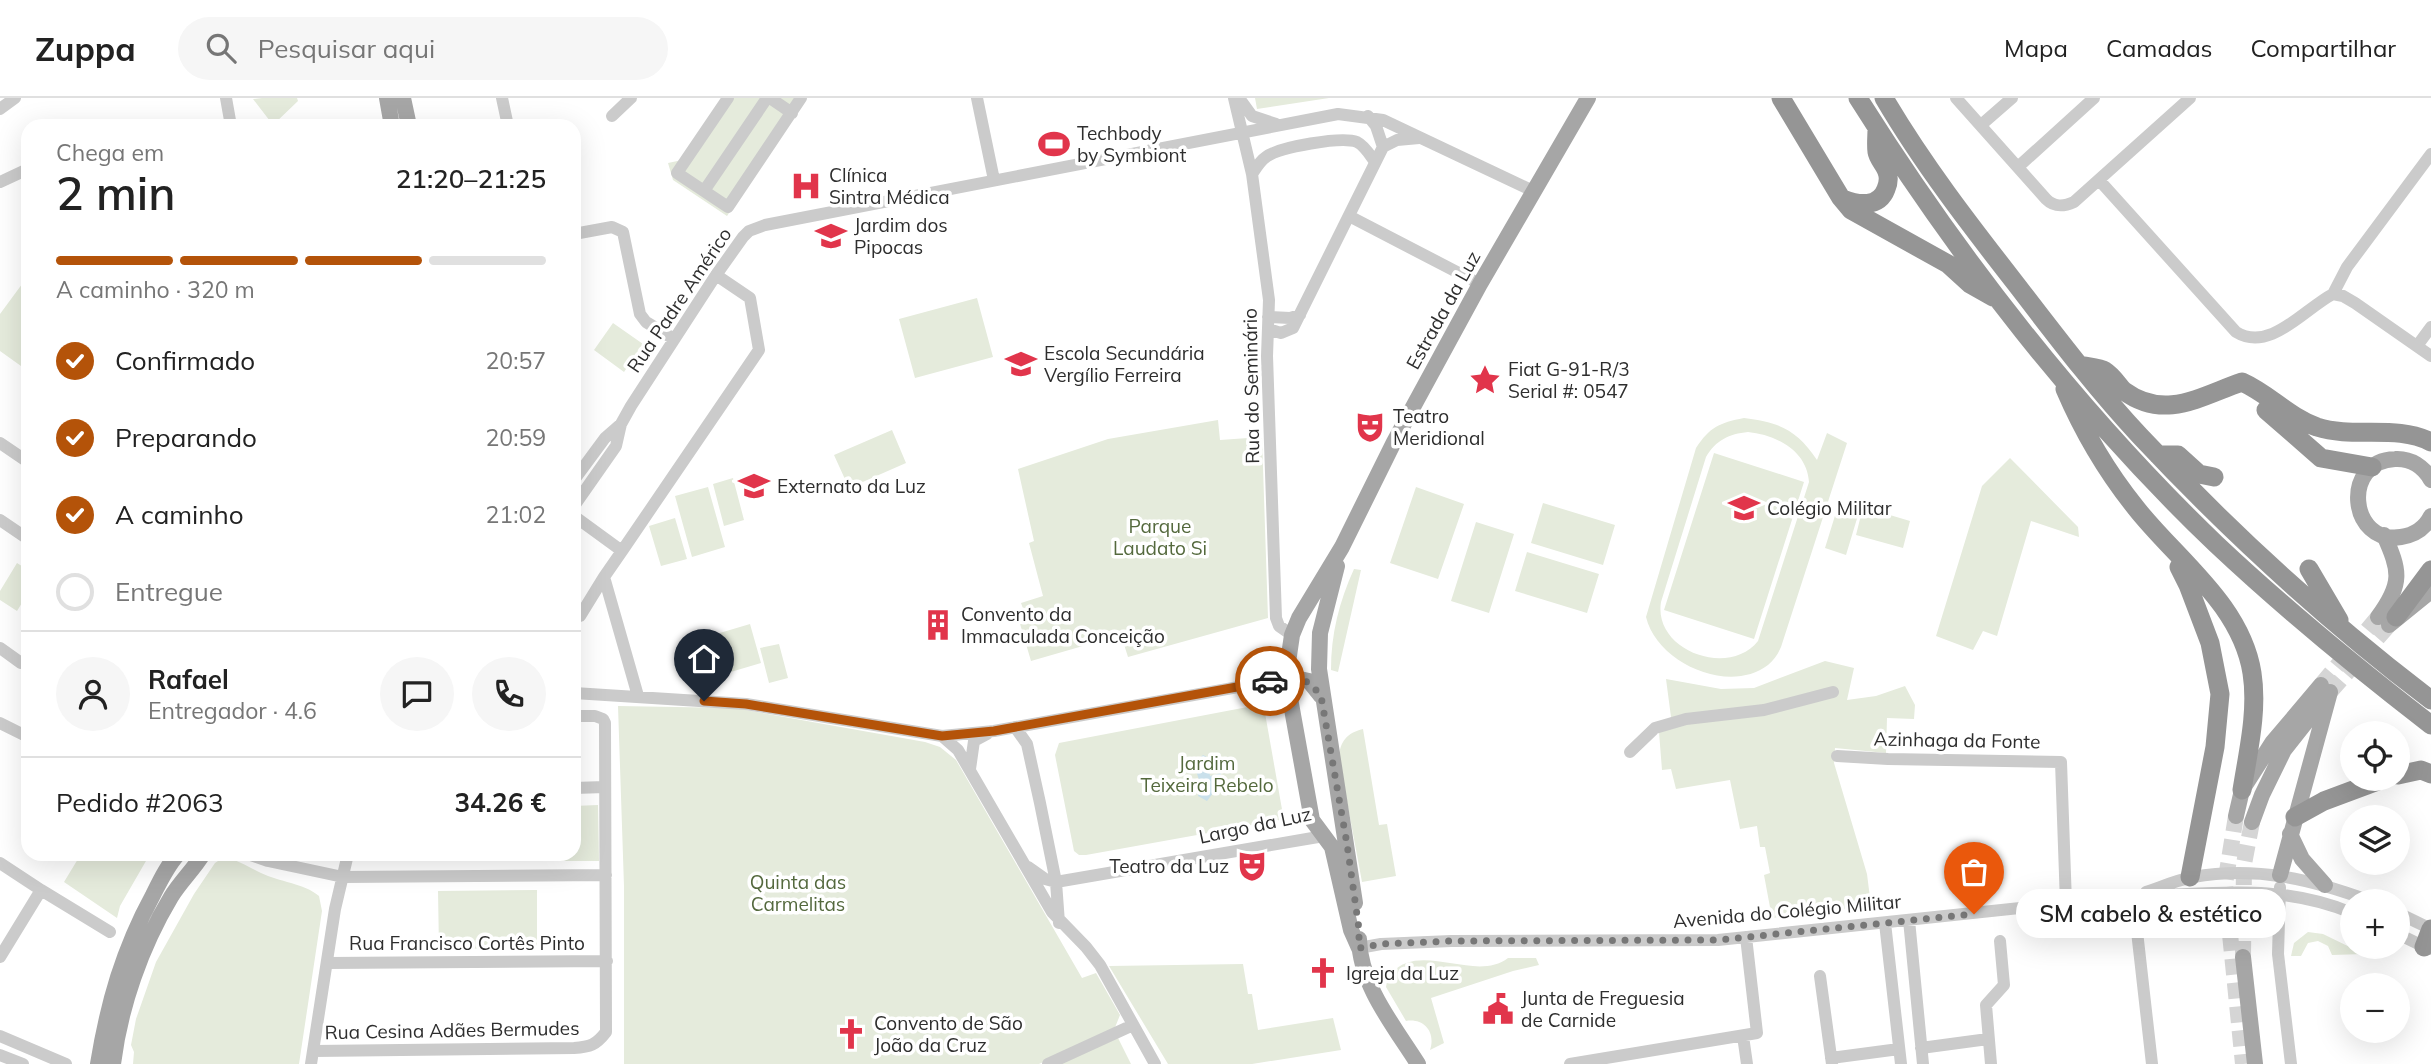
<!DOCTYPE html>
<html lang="pt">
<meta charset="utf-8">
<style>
body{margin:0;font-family:Mulish,sans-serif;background:#f6f6f6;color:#222;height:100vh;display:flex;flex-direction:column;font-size:26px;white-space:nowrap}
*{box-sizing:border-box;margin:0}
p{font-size:23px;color:#767676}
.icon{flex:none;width:38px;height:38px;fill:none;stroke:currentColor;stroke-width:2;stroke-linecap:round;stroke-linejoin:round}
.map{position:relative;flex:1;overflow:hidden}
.side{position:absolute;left:21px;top:21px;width:560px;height:742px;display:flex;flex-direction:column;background:#fff;border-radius:21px;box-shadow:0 7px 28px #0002}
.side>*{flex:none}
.buttons{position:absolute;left:2340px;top:623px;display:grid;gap:14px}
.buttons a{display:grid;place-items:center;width:70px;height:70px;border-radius:50%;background:#fff;box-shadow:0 7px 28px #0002;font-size:35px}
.pin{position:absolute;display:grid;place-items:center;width:60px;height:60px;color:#fff;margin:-72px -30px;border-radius:50% 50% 50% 0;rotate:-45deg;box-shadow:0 0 7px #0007}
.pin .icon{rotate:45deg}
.courier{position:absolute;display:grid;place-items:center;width:70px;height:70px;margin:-35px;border:5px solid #b45309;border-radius:50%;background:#fff;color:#222;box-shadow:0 2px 9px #0007}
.bubble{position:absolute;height:49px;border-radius:24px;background:#fff;box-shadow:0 7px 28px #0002;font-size:23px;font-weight:600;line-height:49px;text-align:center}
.head em{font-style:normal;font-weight:600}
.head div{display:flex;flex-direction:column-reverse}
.head{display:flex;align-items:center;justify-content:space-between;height:119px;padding:0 35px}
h1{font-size:46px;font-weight:600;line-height:52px}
.bar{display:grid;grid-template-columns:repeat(4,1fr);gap:10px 7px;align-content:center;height:84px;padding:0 35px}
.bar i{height:9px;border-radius:5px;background:#e0e0e0}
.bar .selected{background:#b45309}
.bar p{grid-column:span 4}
.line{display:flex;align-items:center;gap:18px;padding:0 35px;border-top:2px solid #e0e0e0}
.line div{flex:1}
.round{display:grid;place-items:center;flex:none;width:74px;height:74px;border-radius:37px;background:#f6f6f6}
ol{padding:0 35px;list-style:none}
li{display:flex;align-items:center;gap:21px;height:77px}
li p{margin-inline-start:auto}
li .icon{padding:7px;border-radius:50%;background:#b45309;color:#fff;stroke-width:4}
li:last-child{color:#767676}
li i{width:38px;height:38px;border:4px solid #e0e0e0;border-radius:50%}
header{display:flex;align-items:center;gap:42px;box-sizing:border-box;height:98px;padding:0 35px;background:#fff;border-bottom:2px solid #e0e0e0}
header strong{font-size:33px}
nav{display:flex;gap:38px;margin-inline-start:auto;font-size:24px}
.search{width:490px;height:63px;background:#f6f6f6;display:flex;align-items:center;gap:18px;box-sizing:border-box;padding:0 24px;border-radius:38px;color:#767676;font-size:26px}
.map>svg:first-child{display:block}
.green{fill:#e5ebdc;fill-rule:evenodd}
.water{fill:#c9e0eb}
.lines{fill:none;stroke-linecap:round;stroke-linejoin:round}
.major-tunnel{stroke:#d5d5d5;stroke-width:16;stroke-dasharray:16 8;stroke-linecap:butt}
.minor{stroke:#cbcbcb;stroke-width:12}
.major{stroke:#a6a6a6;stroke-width:16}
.highway{stroke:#959595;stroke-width:19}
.done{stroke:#777;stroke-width:7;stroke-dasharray:0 12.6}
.route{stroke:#b45309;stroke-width:9}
.labels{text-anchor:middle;stroke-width:7;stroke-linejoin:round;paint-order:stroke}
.poi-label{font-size:19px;fill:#2e2e2e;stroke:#fff;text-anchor:start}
.street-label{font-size:19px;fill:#2e2e2e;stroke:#fff}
.park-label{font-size:19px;fill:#54693d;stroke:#fff}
</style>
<header>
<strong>Zuppa</strong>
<div class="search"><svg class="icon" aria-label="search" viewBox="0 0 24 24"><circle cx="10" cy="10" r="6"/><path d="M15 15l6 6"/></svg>Pesquisar aqui</div>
<nav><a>Mapa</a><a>Camadas</a><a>Compartilhar</a></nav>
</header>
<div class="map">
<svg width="2431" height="966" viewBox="0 0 2431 966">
<rect width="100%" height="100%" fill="#fff"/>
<path class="green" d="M262,0H297L298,3L273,27L253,1Z
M723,0H806L727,118L673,82L668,65L682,62Z
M1255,0H1329L1257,11Z
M28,178V273L0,253V216Z
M977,200L993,259L915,280L899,221Z
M613,225L643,246L624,274L594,252Z
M1744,320C1779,324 1797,332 1817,362L1827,335L1847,345L1781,549C1778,556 1774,562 1768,567C1729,597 1657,565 1646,519L1696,350C1710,329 1719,325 1744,320ZM1748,334C1776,337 1807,352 1809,384L1758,543C1729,580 1653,553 1661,504L1706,359C1716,342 1729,336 1748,334Z
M1218,322L1220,342L1262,339L1268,520L1128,559L1121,537L1031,563L1018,519L1025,516L1021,505L1043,498L1029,445L1034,443L1018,371L1108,341Z
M892,332L906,365L849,390L834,357Z
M1714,355L1804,384L1754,541L1664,512Z
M2010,360L2078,429L2079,439L2031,423L1997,538L1983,533L1973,552L1936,538L1982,388Z
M733,380L744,422L724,428L713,386Z
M708,389L725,449L692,459L675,398Z
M1416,389L1464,406L1438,481L1390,465Z
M1543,405L1615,427L1603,467L1531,445Z
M1838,408L1859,414L1846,457L1825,450Z
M1863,409L1910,423L1903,450L1856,437Z
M675,420L687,461L661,468L649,428Z
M1476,424L1514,436L1489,515L1451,503Z
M1527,454L1599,476L1587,515L1515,493Z
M17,465L28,472V495L17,513L0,502V493Z
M1354,471L1361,472L1338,574L1331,572C1331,536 1339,504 1354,471Z
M750,526L761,565L697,584L686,545Z
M779,546L788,580L769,585L760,550Z
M1825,563L1854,570L1847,602L1876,598L1905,588L1915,607L1914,621L1887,620L1886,655L1835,650L1834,665L1867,776L1871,808L1772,820L1764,777L1770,775L1765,749H1760L1757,728L1740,731L1730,682L1676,691L1671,671L1662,672L1659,634L1671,619L1666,581L1721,591L1754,590Z
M1258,607L1265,615L1283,717L1280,722L1086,757H1079L1074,753L1055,657L1059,645Z
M618,608L734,610L925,644L940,649L956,662L1082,880L1096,875L1120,917L1114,932L1039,966H624V788Z
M1363,631L1379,727L1387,726L1396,778L1362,784L1339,660C1340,643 1347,635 1363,631Z
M598,707L599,763H439V756H574V708Z
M81,756H150L120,808L117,820L64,784Z
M224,759C238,762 248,769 261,775C279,784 304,785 319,798L322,813L299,966H133L134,954L131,947L136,921L156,864L194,796L215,765Z
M537,792V850L439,851L438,793Z
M2308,834L2323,836L2364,856L2332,857L2328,848L2318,843L2308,845L2301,858H2291L2294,845Z
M1508,860H1536L1539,867L1513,873L1431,900L1444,945L1430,952C1436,934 1424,920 1406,923L1386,889L1389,873L1392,875C1420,843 1476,885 1508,860Z
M1243,866L1248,896H1252L1258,932L1333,920L1341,952L1252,966H1168L1109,868Z
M1118,940L1131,966H1058Z"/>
<path class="water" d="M1203,657L1215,663L1219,670L1209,673L1210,678L1221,675L1219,687L1207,703L1198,698L1199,682L1194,666Z"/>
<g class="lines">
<path class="major-tunnel" d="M2321,587L2378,519
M2330,594L2389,527
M2236,718L2225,786L2243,966
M2243,859L2244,766L2252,724"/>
<path class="minor" d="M226,0L231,28
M502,0L508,28
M728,0L677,75L728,109L801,0
M770,0L792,15
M977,0L994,82
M1234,0L1252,76L1269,202L1267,258L1276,520L1279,528L1292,537
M1239,0L1252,18L1276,26
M1956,0L2046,101C2054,109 2063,109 2074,104L2190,0
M0,11L15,0
M612,18L631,0
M1368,18L1376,28L1383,49
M1981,27L2012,0
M1383,49L1397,42L1419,40
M2018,69L2094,0
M1252,76C1256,70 1260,63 1266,59C1279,49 1342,38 1357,44C1365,48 1370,57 1375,64
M2099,82L2236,234C2270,255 2304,211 2333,196
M0,84L28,71
M704,93L767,0
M1349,118L1480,186
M574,136L612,129L623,134L640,216L646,224L674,241
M2333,196L2347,169L2431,56
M2333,196L2343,198L2355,205L2431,258
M1268,219L1290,220L1300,217
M1268,231L1281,235L1293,230L1383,49
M2417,248L2431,229
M0,345L28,364
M574,382L605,340L621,326
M574,408L616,348L621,326L631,308L716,177L743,139L749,133L765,127L1338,16L1383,22L1533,93
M574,418L622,453L604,479L638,598
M0,422L28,441
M622,453L759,252L750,200L716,177
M580,518L604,479
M0,550L21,565L28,563
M574,595L746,606L942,638L994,633L1272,583L1286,578
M0,625L28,639
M1015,629L1027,646L1040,705L1056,784L1059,825
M942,638L958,652L1052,814L1086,849L1100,867L1155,966
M1630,654L1655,630L1686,621L1764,612L1833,594
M1837,658L1888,661L2061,664L2066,805
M970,671L974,643L987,636
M574,690L605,689
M248,756L268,763L343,779L606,777
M0,765L41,792L0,859
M1028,769L1045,781L1056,784L1324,738
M2280,789L2278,856L2291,966
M41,792L110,834
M2146,794C2161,789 2177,782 2193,779C2256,768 2311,781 2370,803
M2133,798L2152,966
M2398,815L2431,831
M1909,822L1923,966
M1885,825L1901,966
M2398,836L2429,851
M1359,850L1381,846L1451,843L1718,842L2133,798C2210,797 2278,784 2352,815
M327,865L607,863
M1820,878L1832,966
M0,938L66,966
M1743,938L1747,966
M1921,950L1988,941
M314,953L574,950C590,949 596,947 606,934L605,625L603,621L595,618H574
M0,957L23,966
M1831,960L1899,951
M311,966L335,811L348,756
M1048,966L1133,927
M1570,966L1757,935L1746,839
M1991,966L1986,907L2004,887L2000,843"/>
<path class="major" d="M387,0L392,28
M403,0L409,28
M2431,382C2424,369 2411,360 2395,361C2341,363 2349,447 2401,439C2414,437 2425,430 2431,418
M1337,468L1320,535L1319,571L1355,805
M2378,519C2403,485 2400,473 2384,437
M2389,527L2431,493
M1286,578L1309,583L1321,598
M2236,718L2242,692L2272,645L2321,587
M2252,724L2262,697L2284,652L2325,600
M2290,736L2302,761L2325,787
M2280,777L2330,594
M1359,841C1360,887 1394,928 1418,966
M1359,850L1351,832L1332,749L1312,722L1286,578L1292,537L1299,520L1342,449L1394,344L1480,186L1588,0
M2243,859L2255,966
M98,966C108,905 123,852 153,797C160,783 167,768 178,756
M113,966C120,909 141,849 171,799C180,784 194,771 203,756"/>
<path class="highway" d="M1781,0L1841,100L1851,112L1948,166L1970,186L1993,199
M1858,0C1958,159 2080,316 2216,446C2284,510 2357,570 2431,627
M1884,0C1922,65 1970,127 2016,186C2056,238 2096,291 2140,338C2230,434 2327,523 2431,602
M1843,101C1858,107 1879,110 1886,91C1888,86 1889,79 1887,74C1885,67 1878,61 1877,54C1876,46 1877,38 1877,31
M2079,267C2087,269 2099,269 2105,273C2113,278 2118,287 2124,293C2165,323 2201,298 2242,284C2269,296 2289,319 2317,329C2354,341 2396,326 2431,344
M2065,291C2083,333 2107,374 2136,410C2176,461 2241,506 2252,575C2258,613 2248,654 2242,692
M2266,312L2321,360L2372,369
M2158,357H2178L2199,376L2214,379
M2179,469L2188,487L2210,545L2220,596L2215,649L2190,779
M2309,471L2339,522
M2396,519L2431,472
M2398,677L2421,672L2431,676
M2295,719L2324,703L2383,681
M2424,849L2431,831"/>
</g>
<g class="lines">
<path class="done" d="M1270,583C1295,576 1305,578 1321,598L1347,746L1359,831V850L1381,846L1451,843L1718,842L1974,816"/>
<path class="route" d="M704,603L746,606L942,638L994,633L1270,583"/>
</g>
<defs>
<symbol id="stadium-bare" viewBox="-9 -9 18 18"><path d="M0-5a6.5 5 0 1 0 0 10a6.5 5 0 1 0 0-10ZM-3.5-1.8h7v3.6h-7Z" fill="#e1354b" stroke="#fff" stroke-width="2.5" paint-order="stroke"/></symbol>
<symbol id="hospital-bare" viewBox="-9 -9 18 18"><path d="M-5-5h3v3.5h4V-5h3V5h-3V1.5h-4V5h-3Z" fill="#e1354b" stroke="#fff" stroke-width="2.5" paint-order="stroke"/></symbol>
<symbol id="school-bare" viewBox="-9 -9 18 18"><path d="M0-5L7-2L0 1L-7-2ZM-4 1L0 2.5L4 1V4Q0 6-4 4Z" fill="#e1354b" stroke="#fff" stroke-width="2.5" paint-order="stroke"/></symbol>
<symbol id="sight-bare" viewBox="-9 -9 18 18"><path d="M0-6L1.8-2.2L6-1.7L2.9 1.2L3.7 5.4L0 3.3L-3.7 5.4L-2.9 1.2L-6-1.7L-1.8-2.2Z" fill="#e1354b" stroke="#fff" stroke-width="2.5" paint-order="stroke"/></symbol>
<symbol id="theatre-bare" viewBox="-9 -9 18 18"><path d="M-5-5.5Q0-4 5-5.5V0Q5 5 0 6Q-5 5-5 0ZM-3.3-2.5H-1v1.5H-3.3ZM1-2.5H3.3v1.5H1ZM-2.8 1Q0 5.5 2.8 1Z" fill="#e1354b" stroke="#fff" stroke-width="2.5" paint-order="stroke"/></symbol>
<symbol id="building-bare" viewBox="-9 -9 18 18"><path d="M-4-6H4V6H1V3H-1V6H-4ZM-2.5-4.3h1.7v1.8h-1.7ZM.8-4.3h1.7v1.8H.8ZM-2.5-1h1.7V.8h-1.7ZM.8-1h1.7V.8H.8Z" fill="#e1354b" stroke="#fff" stroke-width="2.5" paint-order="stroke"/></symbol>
<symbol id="church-bare" viewBox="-9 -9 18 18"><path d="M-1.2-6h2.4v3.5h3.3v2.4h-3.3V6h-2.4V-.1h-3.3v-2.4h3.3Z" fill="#e1354b" stroke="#fff" stroke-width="2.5" paint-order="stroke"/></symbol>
<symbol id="civic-bare" viewBox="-9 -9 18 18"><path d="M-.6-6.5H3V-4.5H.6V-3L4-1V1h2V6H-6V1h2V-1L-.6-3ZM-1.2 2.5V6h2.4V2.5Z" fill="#e1354b" stroke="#fff" stroke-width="2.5" paint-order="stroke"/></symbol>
</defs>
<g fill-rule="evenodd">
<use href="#stadium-bare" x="1032" y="24" width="44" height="44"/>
<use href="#hospital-bare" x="784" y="66" width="44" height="44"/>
<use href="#school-bare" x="809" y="116" width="44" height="44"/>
<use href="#school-bare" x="999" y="244" width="44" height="44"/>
<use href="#sight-bare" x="1463" y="260" width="44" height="44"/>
<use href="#theatre-bare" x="1348" y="307" width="44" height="44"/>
<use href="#school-bare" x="732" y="366" width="44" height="44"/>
<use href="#school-bare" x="1722" y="388" width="44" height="44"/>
<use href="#building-bare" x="916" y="505" width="44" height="44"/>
<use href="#theatre-bare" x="1230" y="746" width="44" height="44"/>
<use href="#church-bare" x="1301" y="853" width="44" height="44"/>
<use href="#civic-bare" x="1476" y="889" width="44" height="44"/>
<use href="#church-bare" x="829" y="914" width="44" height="44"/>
</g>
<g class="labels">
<g class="poi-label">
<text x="1077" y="42">Techbody<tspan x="1077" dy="22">by Symbiont</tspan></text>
<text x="829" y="84">Clínica<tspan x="829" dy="22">Sintra Médica</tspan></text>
<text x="854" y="134">Jardim dos<tspan x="854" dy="22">Pipocas</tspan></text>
<text x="1044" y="262">Escola Secundária<tspan x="1044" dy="22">Vergílio Ferreira</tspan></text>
<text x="1508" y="278">Fiat G-91-R/3<tspan x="1508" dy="22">Serial #: 0547</tspan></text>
<text x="1393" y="325">Teatro<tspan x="1393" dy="22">Meridional</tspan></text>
<text x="777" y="395">Externato da Luz</text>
<text x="1767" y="417">Colégio Militar</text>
<text x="961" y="523">Convento da<tspan x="961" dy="22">Immaculada Conceição</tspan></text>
<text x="1229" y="775" text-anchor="end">Teatro da Luz</text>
<text x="1346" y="882">Igreja da Luz</text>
<text x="1521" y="907">Junta de Freguesia<tspan x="1521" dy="22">de Carnide</tspan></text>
<text x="874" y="932">Convento de São<tspan x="874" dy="22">João da Cruz</tspan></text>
</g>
<g class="street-label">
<text transform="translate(679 202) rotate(-56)" y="7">Rua Padre Américo</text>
<text transform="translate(1443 212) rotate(-61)" y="7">Estrada da Luz</text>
<text transform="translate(1251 288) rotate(-91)" y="7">Rua do Seminário</text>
<text transform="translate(1957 642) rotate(1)" y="7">Azinhaga da Fonte</text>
<text transform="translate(1255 727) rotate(-12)" y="7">Largo da Luz</text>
<text transform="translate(1787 813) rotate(-5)" y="7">Avenida do Colégio Militar</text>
<text x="467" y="852">Rua Francisco Cortês Pinto</text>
<text transform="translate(452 932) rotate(-1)" y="7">Rua Cesina Adães Bermudes</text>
</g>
<g class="park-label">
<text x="1160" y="435">Parque<tspan x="1160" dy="22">Laudato Si</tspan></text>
<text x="1207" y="672">Jardim<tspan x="1207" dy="22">Teixeira Rebelo</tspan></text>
<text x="798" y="791">Quinta das<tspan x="798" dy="22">Carmelitas</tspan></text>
</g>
</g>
</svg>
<div class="buttons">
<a><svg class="icon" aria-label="locate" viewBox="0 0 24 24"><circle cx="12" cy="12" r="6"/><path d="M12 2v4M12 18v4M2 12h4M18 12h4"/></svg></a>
<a><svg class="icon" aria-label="layers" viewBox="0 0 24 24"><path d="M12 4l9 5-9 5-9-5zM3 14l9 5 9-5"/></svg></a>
<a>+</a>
<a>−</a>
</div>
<div class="pin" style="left:1974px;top:816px;background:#ea580c"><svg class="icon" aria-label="bag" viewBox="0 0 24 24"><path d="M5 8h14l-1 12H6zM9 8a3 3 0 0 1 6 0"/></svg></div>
<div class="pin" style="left:704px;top:603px;background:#1f2937"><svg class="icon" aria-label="home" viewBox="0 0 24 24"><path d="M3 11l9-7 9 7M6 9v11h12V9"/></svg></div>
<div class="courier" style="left:1270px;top:583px"><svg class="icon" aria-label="car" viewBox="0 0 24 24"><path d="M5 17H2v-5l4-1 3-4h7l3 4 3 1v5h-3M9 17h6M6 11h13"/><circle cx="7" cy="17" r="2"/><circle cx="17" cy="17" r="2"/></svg></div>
<div class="bubble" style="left:2016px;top:791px;width:270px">SM cabelo &amp; estético</div>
<section class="side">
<div class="head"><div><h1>2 min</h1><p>Chega em</p></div><em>21:20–21:25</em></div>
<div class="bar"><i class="selected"></i><i class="selected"></i><i class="selected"></i><i></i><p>A caminho · 320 m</p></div>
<ol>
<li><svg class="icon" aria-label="check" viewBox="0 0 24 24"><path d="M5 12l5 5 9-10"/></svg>Confirmado<p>20:57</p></li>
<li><svg class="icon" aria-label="check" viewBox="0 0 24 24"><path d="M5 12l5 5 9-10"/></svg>Preparando<p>20:59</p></li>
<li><svg class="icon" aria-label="check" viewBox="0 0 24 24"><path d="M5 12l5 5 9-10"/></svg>A caminho<p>21:02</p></li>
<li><i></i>Entregue</li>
</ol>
<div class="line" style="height:126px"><a class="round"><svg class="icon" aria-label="person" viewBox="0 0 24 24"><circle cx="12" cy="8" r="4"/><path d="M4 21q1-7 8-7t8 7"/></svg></a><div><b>Rafael</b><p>Entregador · 4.6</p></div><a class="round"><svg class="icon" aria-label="chat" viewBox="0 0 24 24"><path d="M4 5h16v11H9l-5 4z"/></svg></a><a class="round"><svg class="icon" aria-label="phone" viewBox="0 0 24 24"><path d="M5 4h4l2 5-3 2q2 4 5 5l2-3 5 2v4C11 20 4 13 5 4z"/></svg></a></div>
<div class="line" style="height:91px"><div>Pedido #2063</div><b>34.26 €</b></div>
</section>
</div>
